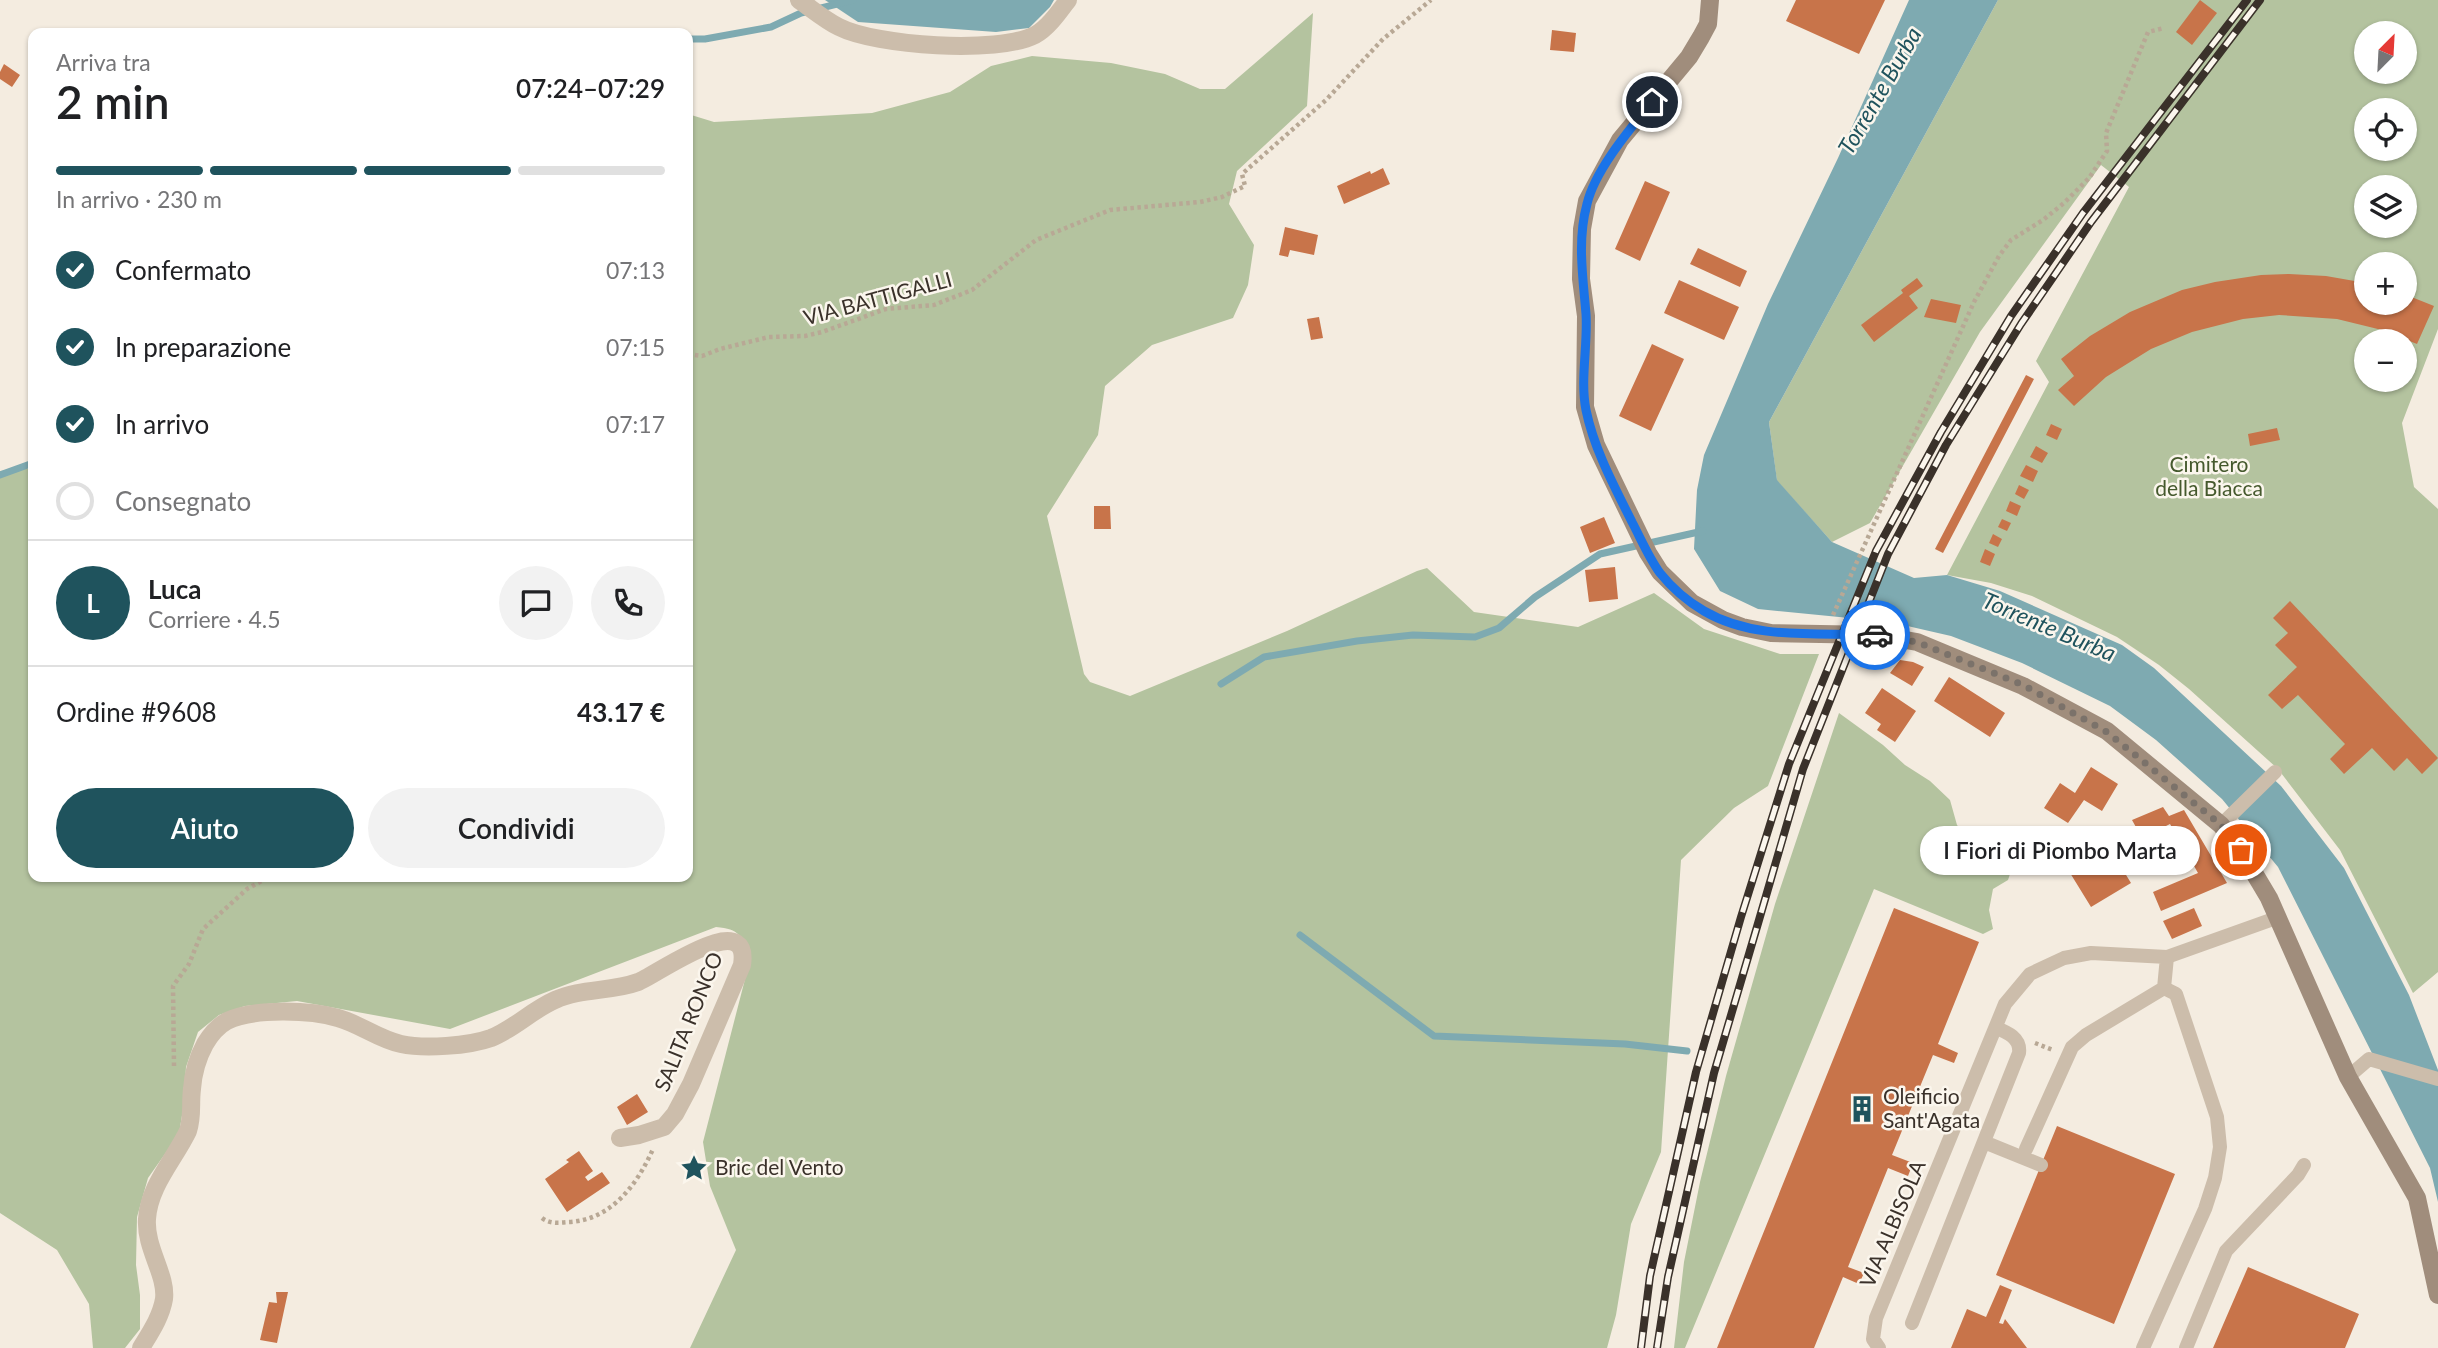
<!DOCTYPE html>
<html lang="it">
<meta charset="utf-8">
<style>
body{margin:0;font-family:Lato,sans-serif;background:#f2f2f2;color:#202124;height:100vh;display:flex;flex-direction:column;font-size:26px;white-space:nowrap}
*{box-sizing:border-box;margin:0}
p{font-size:23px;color:#757577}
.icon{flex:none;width:38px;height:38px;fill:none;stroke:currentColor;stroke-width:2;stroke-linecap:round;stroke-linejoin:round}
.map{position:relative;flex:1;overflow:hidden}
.side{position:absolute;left:28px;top:28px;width:665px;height:854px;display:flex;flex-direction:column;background:#fff;border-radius:14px;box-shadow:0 2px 5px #0004}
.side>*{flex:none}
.needle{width:46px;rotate:24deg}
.fabs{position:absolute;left:2354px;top:21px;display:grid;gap:14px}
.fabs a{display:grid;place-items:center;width:63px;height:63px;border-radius:50%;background:#fff;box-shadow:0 2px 5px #0004;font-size:35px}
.pin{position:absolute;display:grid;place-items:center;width:60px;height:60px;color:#fff;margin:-30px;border:4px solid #fff;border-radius:50%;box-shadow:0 2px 7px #0007}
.courier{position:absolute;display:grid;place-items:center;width:70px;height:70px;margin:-35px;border:5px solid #1a73e8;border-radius:50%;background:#fff;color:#222;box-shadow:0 2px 9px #0007}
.bubble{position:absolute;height:49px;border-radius:24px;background:#fff;box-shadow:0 2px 5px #0004;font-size:23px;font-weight:600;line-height:49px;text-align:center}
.summary em{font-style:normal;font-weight:600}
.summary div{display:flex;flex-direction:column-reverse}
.summary{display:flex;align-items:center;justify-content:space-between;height:119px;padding:0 28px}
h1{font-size:46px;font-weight:600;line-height:52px}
.bar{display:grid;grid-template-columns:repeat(4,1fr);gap:10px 7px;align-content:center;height:84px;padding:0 28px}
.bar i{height:9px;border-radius:5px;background:#e0e0e0}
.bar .selected{background:#1f535d}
.bar p{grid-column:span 4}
.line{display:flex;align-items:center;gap:18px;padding:0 28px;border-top:2px solid #e0e0e0}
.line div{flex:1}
.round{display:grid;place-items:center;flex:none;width:74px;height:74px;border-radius:37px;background:#f2f2f2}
ol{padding:0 28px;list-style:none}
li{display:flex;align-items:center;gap:21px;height:77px}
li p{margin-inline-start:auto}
li .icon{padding:7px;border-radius:50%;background:#1f535d;color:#fff;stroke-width:4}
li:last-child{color:#757577}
li i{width:38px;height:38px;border:4px solid #e0e0e0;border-radius:50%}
.action{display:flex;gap:14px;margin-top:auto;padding:14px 28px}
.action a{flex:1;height:80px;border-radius:42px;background:#1f535d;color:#fff;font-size:28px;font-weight:600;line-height:80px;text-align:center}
.action a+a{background:#f2f2f2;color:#202124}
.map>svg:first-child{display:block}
.green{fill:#b4c39f;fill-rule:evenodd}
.water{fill:#7eaab1}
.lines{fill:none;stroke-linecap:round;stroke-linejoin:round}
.stream{stroke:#7eaab1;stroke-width:7}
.building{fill:#c8744a}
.path{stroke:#b8a895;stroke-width:4.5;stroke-dasharray:3.5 3.5;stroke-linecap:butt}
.service{stroke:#ccbdab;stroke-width:14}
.minor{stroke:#ccbdab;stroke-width:18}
.secondary{stroke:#a08d7c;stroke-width:18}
.rail-casing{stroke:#3a312a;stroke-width:8}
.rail{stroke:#fbf6ed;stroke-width:5;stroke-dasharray:16;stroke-linecap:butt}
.done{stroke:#7b726a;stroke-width:7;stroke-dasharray:0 12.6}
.route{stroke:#1a73e8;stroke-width:9}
.labels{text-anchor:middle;stroke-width:5;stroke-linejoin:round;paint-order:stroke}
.street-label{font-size:21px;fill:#3a312a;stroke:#fbf6ed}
.park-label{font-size:21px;fill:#45592d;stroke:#fbf6ed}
.poi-label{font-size:21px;fill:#3a312a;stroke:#fbf6ed;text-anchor:start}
.water-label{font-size:23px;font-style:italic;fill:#1f535d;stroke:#fbf6ed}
</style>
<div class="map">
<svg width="2438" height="1348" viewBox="0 0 2438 1348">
<rect width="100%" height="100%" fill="#f4ece0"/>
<path class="green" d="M1998,0H2438V329L2402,423L2414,487L2438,509V972L2413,993L2340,850L2278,769L2189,689L2159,665L2117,637L2032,596L1991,583L1947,575L2049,382L2036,361L2129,187L2101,165L1980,332L1870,523L1832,542L1777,481L1769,422ZM2366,33H2404V72H2366ZM2366,110H2404V149H2366ZM2366,187H2404V226H2366ZM2366,264H2404V303H2366ZM2366,341H2404V380H2366Z
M1313,13L1307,106L1237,171L1229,204L1254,245L1248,285L1233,318L1152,345L1105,386L1098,435L1047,516L1084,674L1090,682L1130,696L1287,631L1417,571L1427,568L1474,612L1578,627L1654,593L1704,629L1780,654H1819L1768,786L1734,808L1681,860L1661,1152L1631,1224L1616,1315L1607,1348H690L736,1250L710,1186L703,1142L751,956C741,936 740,929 716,927L450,1029L297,1001L245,1006L219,1015L198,1032L186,1067L184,1103L179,1134L148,1178L137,1217L136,1265L140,1295V1329L125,1348H93L89,1304L57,1250L0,1213V471L33,468V877H688V114L714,122L872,113L950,92L991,66L1032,56L1111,63L1165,74L1200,89H1225Z
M1839,713L1883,745L1905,765L1930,781L1950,800L1957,825L1970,841L2008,865L2011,871L2008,880L1993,889L1989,910L1993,929L1983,934L1874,889L1685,1348H1674L1684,1262L1700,1182L1726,1076L1775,904Z"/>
<path class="water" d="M825,0H1054L1050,7L1029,28L996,32L858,22Z
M1909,0H1998L1769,422L1777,480L1832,542L1914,578L1947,575L2000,591L2122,645L2154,668L2281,786L2344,868L2409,995L2438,1070V1202L2430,1168L2278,867L2222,799L2156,740L2110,706L2022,663L1951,636L1890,622L1758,609L1720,591L1694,549L1697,490L1704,455L1768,304L1838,158Z"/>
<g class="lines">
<path class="stream" d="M688,39H705L771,27L801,13L853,0
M0,475L33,463
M1221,684L1264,657L1357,641L1413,635L1475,637L1499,628L1535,597L1600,554L1703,531
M1300,935L1434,1036L1625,1044L1687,1051"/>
</g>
<path class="building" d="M1796,0H1885L1859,54L1786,21Z
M2200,0L2217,13L2192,45L2176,32Z
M1552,30L1576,33L1574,52L1550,50Z
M4,64L20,75L12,87L0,79V72Z
M1383,168L1390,184L1344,204L1337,186L1370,171L1371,174Z
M1645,181L1670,192L1640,261L1615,249Z
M1285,227L1318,235L1314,255L1290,250L1288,257L1279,255Z
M1698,248L1747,271L1740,287L1690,264Z
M2289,274L2326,276L2366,283V303H2404V294L2434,306L2417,344L2382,330L2337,319L2279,315L2243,319L2192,332L2151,349L2106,377L2074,406L2058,390L2074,376L2061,359L2090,336L2130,312L2182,290L2215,282L2261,275Z
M1917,278L1923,286L1909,296L1918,308L1874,342L1861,325L1903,293L1901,290Z
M1679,280L1739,307L1724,340L1664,313Z
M1931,299L1961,305L1956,323L1924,317Z
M1319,317L1323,338L1311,340L1307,319Z
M1652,344L1684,359L1651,431L1619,416Z
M2026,375L2034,379L1943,553L1935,549Z
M2051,424L2062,429L2057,440L2046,435Z
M2277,428L2280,440L2250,446L2248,434Z
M2036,446L2048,453L2042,463L2030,457Z
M2026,465L2038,471L2033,482L2020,476Z
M2019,485L2029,490L2024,499L2015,494Z
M2010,501L2021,506L2017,516L2006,511Z
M1094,506H1110L1111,529H1094Z
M1604,517L1615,543L1590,553L1580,527Z
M2002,519L2011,523L2007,531L1998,527Z
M1993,534L2002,539L1998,547L1989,543Z
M1985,549L1995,554L1990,566L1980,562Z
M1615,567L1618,599L1589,602L1585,570Z
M2290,601L2438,758L2422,774L2407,758L2394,771L2372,748L2344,774L2330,759L2345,744L2298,695L2282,709L2268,695L2297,667L2275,645L2288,633L2273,618Z
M1900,660L1913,662L1924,667L1912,686L1890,673Z
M1949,677L2005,713L1990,737L1934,701Z
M1882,688L1916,711L1895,742L1877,730L1881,724L1865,713Z
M2091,767L2118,784L2102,811L2084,800L2068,823L2044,808L2060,783L2075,793Z
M2163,807L2169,816L2184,810L2227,883L2161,911L2153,892L2198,873L2170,824L2142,838L2132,820Z
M2027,826H2055V853H2027Z
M2107,844L2131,883L2091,907L2067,868Z
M1894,908L1979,942L1938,1044L1958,1053L1954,1063L1933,1055L1892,1155L1913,1163L1908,1176L1888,1168L1848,1267L1864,1273L1859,1284L1843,1277L1814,1348H1717Z
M2194,908L2202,926L2172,939L2163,921Z
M637,1094L648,1112L627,1125L617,1107Z
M2057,1126L2175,1174L2114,1324L1996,1275Z
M579,1151L593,1171L585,1177L588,1181L602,1172L610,1183L567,1212L545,1179L569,1162L566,1160Z
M2248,1267L2359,1314L2345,1348H2213Z
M2000,1285L2012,1290L1999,1323L2003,1324L2005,1319L2027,1348H1951L1967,1309L1986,1317Z
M276,1292H288L277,1343L260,1340L269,1302L277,1303Z"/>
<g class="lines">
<path class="path" d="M688,354L702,356L720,349L769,337L805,336L822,332L886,309L934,305L972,290L1036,240L1110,210L1200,202L1222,197L1245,186L1242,174L1326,100L1383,39L1431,0
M1833,615L1974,302L1999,256L2011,240L2043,220L2064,203L2089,178L2107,151L2106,133L2148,32L2164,28
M2035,1043L2053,1050
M174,1066L173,986L189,964L203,929L247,889L269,877
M542,1218C550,1224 559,1223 569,1222C611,1220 637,1185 653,1149"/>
<path class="service" d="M2221,825L2275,772
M2348,1077L2369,1059L2438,1079
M1984,1142L2041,1165
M2026,1149L2072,1047L2086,1035L2164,988
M1912,1323L2019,1053C2021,1038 2007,1032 1996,1028
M1879,1348L1873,1339L1876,1318L2005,1004L2030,974L2064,958L2091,953L2167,957L2279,917
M2143,1348L2205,1209L2215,1178L2220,1147L2217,1117L2176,994L2164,988L2167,957
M2186,1348L2226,1251L2298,1175L2304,1165"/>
<path class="minor" d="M799,0C812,9 825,20 839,27C876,46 998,54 1035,35C1048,28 1059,12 1068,0
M141,1348C150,1333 161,1317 164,1299C167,1275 145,1248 147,1219C149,1186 174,1160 188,1131C193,1116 190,1104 192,1089C193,1074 198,1057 205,1044C211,1034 218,1026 227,1021C253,1008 311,1010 338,1018C360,1024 378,1039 401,1044C424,1049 469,1046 491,1038C514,1029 532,1010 555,1000C581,988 611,992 638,982C655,976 751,905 742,965L691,1084L675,1114L664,1127L639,1135L620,1138"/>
<path class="secondary" d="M1710,0L1708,24L1701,37L1689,57L1620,140L1587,201L1582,229L1581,279L1586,316L1585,407L1596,445L1648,553L1660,572L1692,603L1723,620L1742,627L1771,633L1877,635L1917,642L2023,686L2107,731L2221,825L2241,851L2269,898L2348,1077L2417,1198L2438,1295"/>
<defs>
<path id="rail" d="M1641,1348L1650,1276L1696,1072L1741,917L1789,764L1876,551L1941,432L2011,316L2083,213L2247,0
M1657,1348L1668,1277L1714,1073L1759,920L1803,769L1888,554L1946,445L2021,324L2091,222L2260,0"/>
</defs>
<use href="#rail" class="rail-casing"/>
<use href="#rail" class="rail"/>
</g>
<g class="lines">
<path class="done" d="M1875,635L1917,642L2023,685L2107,732L2221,825L2241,850"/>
<path class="route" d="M1652,102C1630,129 1595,170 1587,204C1577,241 1583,277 1586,314C1588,345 1580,380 1586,410C1594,449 1614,486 1632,522C1641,539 1649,558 1660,573C1672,588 1687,601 1704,611C1755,641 1818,632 1875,635"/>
</g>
<defs>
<symbol id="building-bare" viewBox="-9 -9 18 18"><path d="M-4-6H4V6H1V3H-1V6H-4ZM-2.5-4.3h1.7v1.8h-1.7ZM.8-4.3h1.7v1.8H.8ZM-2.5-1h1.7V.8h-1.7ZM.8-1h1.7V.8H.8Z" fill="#1f535d" stroke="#fbf6ed" stroke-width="2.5" paint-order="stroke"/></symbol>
<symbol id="sight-bare" viewBox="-9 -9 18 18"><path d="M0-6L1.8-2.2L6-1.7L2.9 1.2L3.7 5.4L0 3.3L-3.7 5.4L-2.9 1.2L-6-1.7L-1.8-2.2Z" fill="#1f535d" stroke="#fbf6ed" stroke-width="2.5" paint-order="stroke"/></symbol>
</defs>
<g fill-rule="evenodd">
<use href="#building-bare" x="1843" y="1090" width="38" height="38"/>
<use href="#sight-bare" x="675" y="1149" width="38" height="38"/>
</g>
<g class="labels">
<g class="street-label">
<text transform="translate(878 299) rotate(-15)" y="7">VIA BATTIGALLI</text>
<text transform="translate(689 1022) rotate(-68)" y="7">SALITA RONCO</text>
<text transform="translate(1893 1224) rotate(-67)" y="7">VIA ALBISOLA</text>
</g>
<g class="park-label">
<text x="2209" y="472">Cimitero<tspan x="2209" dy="24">della Biacca</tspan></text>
</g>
<g class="poi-label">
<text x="1883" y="1104">Oleificio<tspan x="1883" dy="24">Sant'Agata</tspan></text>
<text x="715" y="1175">Bric del Vento</text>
</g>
<g class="water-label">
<text transform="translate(1880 91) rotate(-60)" y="8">Torrente Burba</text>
<text transform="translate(2049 627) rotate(23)" y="8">Torrente Burba</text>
</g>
</g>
</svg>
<div class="fabs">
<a><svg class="needle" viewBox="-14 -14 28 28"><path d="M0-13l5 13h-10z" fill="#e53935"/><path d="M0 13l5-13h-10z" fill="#757577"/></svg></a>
<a><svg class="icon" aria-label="locate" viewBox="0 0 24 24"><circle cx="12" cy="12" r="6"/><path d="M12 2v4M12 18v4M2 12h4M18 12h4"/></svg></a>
<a><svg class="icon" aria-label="layers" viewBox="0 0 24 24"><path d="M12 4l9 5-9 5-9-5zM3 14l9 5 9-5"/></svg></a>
<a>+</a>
<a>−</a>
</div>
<div class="pin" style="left:2241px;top:850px;background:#ea580c"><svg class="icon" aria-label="bag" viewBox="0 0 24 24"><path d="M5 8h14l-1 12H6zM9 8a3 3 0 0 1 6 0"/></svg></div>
<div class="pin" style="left:1652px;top:102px;background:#1f2937"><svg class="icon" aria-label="home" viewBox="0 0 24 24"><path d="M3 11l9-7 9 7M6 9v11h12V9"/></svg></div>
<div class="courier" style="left:1875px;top:635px"><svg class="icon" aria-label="car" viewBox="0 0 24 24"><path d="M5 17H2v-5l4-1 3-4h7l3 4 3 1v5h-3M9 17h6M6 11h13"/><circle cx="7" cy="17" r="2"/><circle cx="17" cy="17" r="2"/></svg></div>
<div class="bubble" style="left:1920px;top:826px;width:280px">I Fiori di Piombo Marta</div>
<section class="side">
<div class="summary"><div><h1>2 min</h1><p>Arriva tra</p></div><em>07:24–07:29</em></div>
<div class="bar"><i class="selected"></i><i class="selected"></i><i class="selected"></i><i></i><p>In arrivo · 230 m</p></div>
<ol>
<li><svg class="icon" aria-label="check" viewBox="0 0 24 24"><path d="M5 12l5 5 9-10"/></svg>Confermato<p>07:13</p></li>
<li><svg class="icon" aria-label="check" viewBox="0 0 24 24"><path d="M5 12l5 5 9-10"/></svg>In preparazione<p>07:15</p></li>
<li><svg class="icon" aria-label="check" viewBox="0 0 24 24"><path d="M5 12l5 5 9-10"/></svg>In arrivo<p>07:17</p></li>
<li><i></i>Consegnato</li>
</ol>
<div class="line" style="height:126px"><b class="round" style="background:#1f535d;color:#fff">L</b><div><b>Luca</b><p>Corriere · 4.5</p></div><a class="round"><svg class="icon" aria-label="chat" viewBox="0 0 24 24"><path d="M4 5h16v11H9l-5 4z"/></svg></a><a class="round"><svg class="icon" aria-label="phone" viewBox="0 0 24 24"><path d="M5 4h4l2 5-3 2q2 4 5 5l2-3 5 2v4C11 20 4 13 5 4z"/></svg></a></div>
<div class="line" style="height:91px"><div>Ordine #9608</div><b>43.17 €</b></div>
<div class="action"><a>Aiuto</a><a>Condividi</a></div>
</section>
</div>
